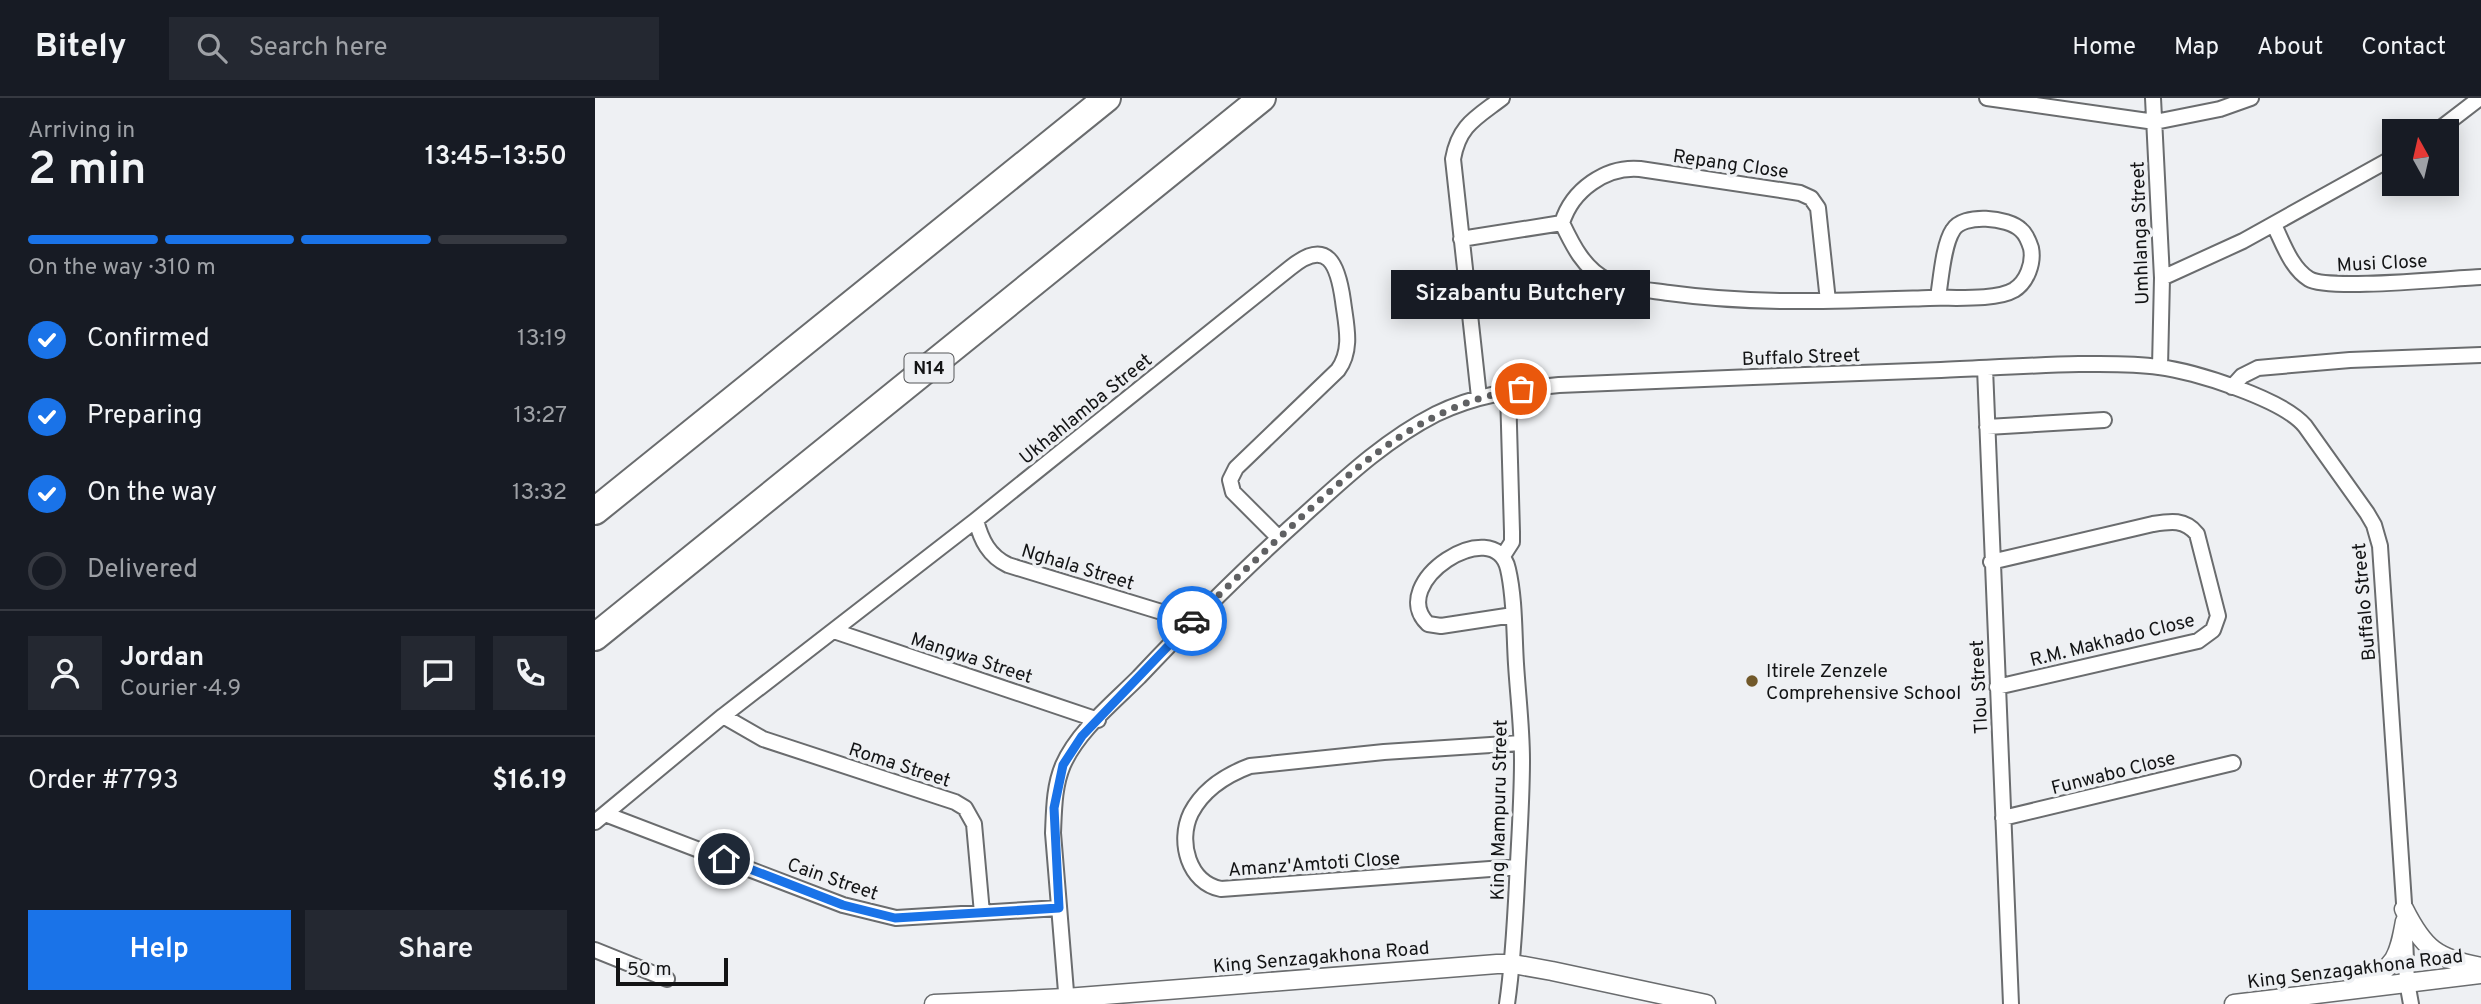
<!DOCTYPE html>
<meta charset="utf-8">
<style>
body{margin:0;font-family:Overpass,sans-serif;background:#242831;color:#f1f3f6;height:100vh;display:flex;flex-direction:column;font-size:26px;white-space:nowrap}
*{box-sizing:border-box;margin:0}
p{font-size:23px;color:#9ea1a6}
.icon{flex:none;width:38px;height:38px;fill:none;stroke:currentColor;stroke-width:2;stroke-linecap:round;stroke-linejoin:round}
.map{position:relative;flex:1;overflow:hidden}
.drawer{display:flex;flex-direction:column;background:#171b24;width:595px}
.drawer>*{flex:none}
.needle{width:46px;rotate:352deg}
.fabs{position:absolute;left:1787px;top:21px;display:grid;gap:14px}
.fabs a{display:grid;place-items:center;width:77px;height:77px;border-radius:0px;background:#171b24;box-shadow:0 4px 18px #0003;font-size:35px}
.scale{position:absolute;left:21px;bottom:18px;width:112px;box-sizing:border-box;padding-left:7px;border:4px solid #131415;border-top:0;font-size:19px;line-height:24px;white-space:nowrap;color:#131415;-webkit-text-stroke:5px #eef0f3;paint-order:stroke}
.pin{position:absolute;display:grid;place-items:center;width:60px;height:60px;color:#fff;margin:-30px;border:4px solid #fff;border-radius:50%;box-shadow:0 2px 7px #0007}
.courier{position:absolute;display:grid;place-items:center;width:70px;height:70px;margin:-35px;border:5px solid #1a73e8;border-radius:50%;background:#fff;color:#222;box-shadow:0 2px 9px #0007}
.bubble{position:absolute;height:49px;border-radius:0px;background:#171b24;box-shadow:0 4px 18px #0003;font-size:23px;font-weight:600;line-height:49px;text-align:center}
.overview em{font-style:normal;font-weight:600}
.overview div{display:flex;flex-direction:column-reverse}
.overview{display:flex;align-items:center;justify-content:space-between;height:119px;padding:0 28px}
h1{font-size:46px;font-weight:600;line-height:52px}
.bar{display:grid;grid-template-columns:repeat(4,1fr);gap:10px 7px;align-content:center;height:84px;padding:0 28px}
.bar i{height:9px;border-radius:5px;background:#363941}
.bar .current{background:#1a73e8}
.bar p{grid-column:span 4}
.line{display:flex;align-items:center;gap:18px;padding:0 28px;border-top:2px solid #363941}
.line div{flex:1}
.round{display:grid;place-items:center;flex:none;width:74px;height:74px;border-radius:0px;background:#242831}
ol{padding:0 28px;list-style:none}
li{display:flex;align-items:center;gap:21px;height:77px}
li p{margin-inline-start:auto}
li .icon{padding:7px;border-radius:50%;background:#1a73e8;color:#fff;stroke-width:4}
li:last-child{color:#9ea1a6}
li i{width:38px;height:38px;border:4px solid #363941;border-radius:50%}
.primary-button{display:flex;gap:14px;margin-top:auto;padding:14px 28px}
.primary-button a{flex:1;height:80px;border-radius:0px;background:#1a73e8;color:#fff;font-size:28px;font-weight:600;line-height:80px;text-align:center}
.primary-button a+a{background:#242831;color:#f1f3f6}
header{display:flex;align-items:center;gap:42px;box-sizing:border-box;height:98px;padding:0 35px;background:#171b24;border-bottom:2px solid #363941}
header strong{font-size:33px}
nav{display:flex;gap:38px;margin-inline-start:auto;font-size:24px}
.search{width:490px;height:63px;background:#242831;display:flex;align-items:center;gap:18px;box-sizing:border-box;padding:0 24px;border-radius:0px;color:#9ea1a6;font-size:26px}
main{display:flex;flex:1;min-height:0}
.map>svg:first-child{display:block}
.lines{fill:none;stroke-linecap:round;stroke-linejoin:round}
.minor-casing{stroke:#6a6c6e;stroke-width:18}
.tertiary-casing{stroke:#6a6c6e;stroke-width:21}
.motorway-casing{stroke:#6a6c6e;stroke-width:30}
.minor{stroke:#fff;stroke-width:14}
.tertiary{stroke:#fff;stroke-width:18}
.motorway{stroke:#fff;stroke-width:26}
.done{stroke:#606163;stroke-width:7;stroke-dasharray:0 12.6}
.route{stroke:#1a73e8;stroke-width:9}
.poi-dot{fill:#715829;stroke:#eef0f3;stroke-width:2.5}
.labels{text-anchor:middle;stroke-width:7;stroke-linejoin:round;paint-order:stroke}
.shield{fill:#eef0f3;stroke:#555658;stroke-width:2}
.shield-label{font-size:18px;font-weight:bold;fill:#131415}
.street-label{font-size:19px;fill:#131415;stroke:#eef0f3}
.poi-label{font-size:19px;fill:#131415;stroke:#eef0f3;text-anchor:start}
</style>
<header>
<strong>Bitely</strong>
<div class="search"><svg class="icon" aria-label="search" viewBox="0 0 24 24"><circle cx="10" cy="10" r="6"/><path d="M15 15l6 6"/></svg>Search here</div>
<nav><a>Home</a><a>Map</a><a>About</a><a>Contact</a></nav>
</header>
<main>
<section class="drawer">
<div class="overview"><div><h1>2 min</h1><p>Arriving in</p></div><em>13:45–13:50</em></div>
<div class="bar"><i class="current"></i><i class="current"></i><i class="current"></i><i></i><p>On the way · 310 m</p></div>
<ol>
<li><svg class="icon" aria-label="check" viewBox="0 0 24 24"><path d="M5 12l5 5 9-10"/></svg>Confirmed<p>13:19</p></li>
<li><svg class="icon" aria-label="check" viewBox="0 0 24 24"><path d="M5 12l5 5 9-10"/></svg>Preparing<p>13:27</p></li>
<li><svg class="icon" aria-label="check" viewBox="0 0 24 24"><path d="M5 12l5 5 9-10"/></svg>On the way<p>13:32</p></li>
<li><i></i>Delivered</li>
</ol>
<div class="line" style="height:126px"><a class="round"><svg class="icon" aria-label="person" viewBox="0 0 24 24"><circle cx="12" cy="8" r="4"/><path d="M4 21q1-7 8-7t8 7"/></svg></a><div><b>Jordan</b><p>Courier · 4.9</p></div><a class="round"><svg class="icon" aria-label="chat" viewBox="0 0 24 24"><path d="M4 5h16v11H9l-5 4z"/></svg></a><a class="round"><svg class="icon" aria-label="phone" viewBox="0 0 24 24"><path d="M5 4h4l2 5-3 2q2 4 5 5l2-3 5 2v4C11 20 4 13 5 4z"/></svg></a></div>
<div class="line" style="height:91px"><div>Order #7793</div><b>$16.19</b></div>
<div class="primary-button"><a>Help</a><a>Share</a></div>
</section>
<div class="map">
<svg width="1886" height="906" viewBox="0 0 1886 906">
<rect width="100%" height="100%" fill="#eef0f3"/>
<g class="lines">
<defs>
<path id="minor" d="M1392,0L1560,24L1625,11L1656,0
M1558,0L1567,180L1565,269
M1842,33L1885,0
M967,125C977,146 989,171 1012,182C1031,191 1054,192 1074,195C1161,207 1247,203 1334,200C1356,199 1400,203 1419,192C1432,184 1439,165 1436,150C1434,144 1431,136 1426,132C1413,119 1368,115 1358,132C1348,147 1346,182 1343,199
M1679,127C1688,145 1696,170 1714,181C1734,193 1856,180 1886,179
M866,141L967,125C977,92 1011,68 1045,71L1205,95L1216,100L1223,110L1233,203
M1567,180L1648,143L1799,59
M1390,270L1416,906
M1637,289L1647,278L1663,270L1755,262L1886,257
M884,299L858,61C864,27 881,20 907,0
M1392,329L1509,322
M381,422C386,442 394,458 413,467L596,523
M908,458L917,444V434L913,293
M1396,464L1558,426C1576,423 1590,421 1602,436L1623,518L1618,532L1603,543L1402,589
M239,533L503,622
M128,618L168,641L360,704L370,710L379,726L387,815
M10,716L248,807L301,820L464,810
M1408,720L1638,665
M0,724L128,618L381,422L695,170C733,139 743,167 748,203C751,227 758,251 743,272L641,370L635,382L638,394L684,440
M922,769L626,791C594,785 582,744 596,715C608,692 631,677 655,668L789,654L926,645
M1810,840L1812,884L1816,906
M0,852L72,881
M472,906L458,735C459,712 459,688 468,667C483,633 518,605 544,579C596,524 650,470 707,419C749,381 790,342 841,316C880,297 922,291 964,287C1091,281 1219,277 1346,272C1392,270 1438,267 1484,266C1511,266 1537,265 1564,269C1598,273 1688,301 1710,328L1772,415L1779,427L1785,448L1810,820
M912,906C918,865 920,825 922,784C924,743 927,702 927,662C927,630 923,598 921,566C919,535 920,501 913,471C900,414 790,485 833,526L846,528L918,517"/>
<path id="tertiary" d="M1809,811C1829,851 1842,861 1886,869
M1767,885C1801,870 1804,857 1810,823
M339,906L471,900L902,866H918L957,873L1111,906
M1639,906L1886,876"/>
<path id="motorway" d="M0,413L512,0
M0,539L667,0"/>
</defs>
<use href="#minor" class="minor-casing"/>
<use href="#tertiary" class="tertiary-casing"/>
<use href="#motorway" class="motorway-casing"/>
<use href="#minor" class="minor"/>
<use href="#tertiary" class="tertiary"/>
<use href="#motorway" class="motorway"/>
</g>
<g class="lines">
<path class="done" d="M597,523C635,486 674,449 713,413C778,354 837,305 926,291"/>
<path class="route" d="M129,761L248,807L300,820L464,810L459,710L468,667L487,638L597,523"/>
</g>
<circle class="poi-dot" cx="1157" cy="583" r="7"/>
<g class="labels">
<rect class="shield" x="309.5" y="255.5" width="49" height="29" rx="5"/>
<g class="shield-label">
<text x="334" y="276">N14</text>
</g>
<g class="street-label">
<text transform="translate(1136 65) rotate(8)" y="7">Repang Close</text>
<text transform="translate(1544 135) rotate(-92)" y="7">Umhlanga Street</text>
<text transform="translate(1787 164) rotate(-3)" y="7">Musi Close</text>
<text transform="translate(1206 258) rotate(-2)" y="7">Buffalo Street</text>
<text transform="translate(490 310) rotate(-39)" y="7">Ukhahlamba Street</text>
<text transform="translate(483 468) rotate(17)" y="7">Nghala Street</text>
<text transform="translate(1768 504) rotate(-95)" y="7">Buffalo Street</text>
<text transform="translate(1517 541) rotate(-14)" y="7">R.M. Makhado Close</text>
<text transform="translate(377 559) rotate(18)" y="7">Mangwa Street</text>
<text transform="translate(1383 589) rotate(-93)" y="7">Tlou Street</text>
<text transform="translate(305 666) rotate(18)" y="7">Roma Street</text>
<text transform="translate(1518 674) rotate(-14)" y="7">Funwabo Close</text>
<text transform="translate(903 712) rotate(-89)" y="7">King Mampuru Street</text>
<text transform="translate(719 765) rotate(-4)" y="7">Amanz'Amtoti Close</text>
<text transform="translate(238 780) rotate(19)" y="7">Cain Street</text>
<text transform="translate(726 858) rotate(-5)" y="7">King Senzagakhona Road</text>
<text transform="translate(1760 870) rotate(-7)" y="7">King Senzagakhona Road</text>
</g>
<g class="poi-label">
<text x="1171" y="579">Itirele Zenzele<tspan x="1171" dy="22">Comprehensive School</tspan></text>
</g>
</g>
</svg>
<div class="fabs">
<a><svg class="needle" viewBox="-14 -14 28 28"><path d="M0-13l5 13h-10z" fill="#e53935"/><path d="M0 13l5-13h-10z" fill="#9ea1a6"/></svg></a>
</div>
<div class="scale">50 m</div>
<div class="pin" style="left:926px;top:291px;background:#ea580c"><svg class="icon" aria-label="bag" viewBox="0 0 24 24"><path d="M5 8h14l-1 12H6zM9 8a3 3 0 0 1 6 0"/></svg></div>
<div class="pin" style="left:129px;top:761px;background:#1f2937"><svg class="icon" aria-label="home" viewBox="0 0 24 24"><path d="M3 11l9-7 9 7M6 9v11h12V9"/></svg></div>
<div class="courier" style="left:597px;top:523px"><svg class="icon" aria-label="car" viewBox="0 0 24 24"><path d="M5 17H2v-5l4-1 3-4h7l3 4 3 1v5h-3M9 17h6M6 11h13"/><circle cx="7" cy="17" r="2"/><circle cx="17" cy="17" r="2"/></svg></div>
<div class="bubble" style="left:796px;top:172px;width:259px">Sizabantu Butchery</div>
</div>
</main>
